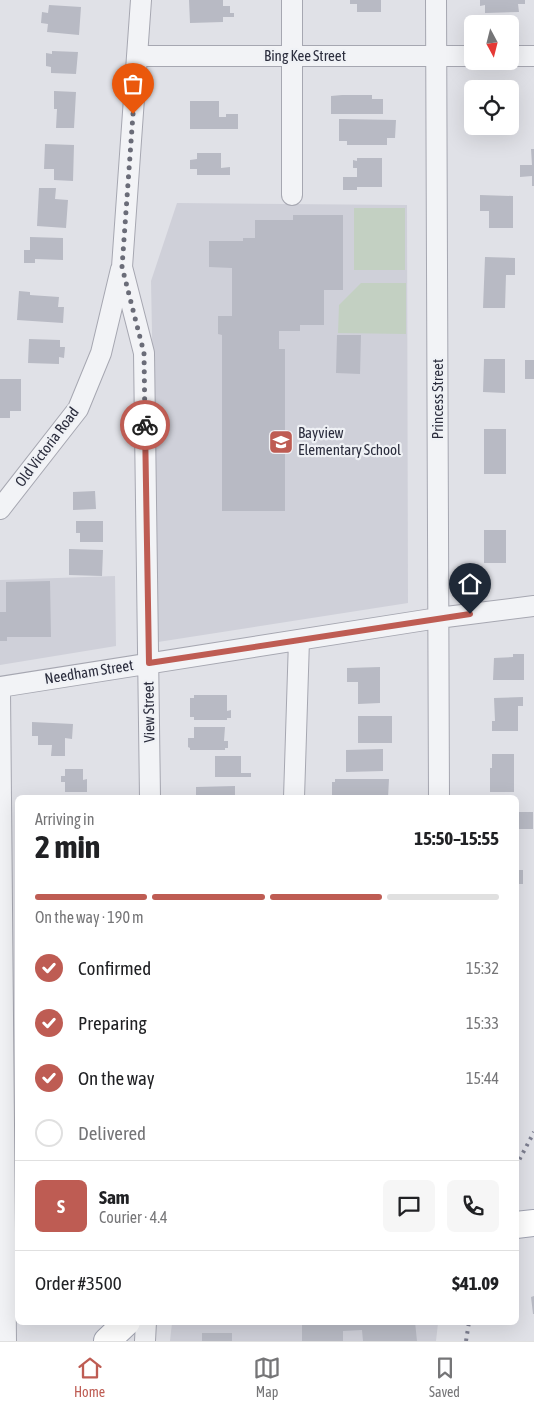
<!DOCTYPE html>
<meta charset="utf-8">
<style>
body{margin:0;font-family:"Asap Condensed",sans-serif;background:#f6f6f6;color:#202124;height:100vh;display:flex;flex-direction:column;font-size:19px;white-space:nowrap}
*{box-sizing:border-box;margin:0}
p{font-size:16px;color:#757577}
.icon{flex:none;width:28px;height:28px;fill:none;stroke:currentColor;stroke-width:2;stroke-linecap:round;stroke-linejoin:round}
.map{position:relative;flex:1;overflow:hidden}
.side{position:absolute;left:15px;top:795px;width:504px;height:530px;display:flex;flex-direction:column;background:#fff;border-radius:8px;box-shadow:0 5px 20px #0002}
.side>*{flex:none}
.needle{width:32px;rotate:173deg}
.fabs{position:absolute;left:464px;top:15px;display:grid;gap:10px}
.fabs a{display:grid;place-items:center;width:55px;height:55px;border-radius:8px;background:#fff;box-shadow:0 5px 20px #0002;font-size:25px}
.pin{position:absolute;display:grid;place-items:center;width:42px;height:42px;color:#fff;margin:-51px -21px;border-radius:50% 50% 50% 0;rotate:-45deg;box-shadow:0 0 5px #0007}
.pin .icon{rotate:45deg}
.courier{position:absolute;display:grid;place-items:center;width:50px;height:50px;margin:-25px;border:4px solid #be5c53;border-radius:50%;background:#fff;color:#222;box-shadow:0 1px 6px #0007}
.head em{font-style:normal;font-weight:700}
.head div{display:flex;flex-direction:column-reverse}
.head{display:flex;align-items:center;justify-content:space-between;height:85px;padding:0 20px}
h1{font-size:32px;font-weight:700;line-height:38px}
.bar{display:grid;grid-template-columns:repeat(4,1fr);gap:8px 5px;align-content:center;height:60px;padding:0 20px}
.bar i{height:6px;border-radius:4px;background:#e0e0e0}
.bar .selected{background:#be5c53}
.bar p{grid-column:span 4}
.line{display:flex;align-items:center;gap:12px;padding:0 20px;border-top:1px solid #e0e0e0}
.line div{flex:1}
.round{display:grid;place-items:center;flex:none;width:52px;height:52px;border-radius:8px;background:#f6f6f6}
ol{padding:0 20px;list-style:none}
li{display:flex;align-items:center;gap:15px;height:55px}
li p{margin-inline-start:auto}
li .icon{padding:5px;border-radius:50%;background:#be5c53;color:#fff;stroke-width:4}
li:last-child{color:#757577}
li i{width:28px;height:28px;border:2px solid #e0e0e0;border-radius:50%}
.tabs{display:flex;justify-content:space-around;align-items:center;height:70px;border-top:1px solid #e0e0e0;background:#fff;font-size:14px;color:#757577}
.tabs a{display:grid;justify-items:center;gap:2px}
.tabs .selected{color:#be5c53}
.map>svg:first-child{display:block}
.built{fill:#cfd0d9}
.green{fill:#c3d0c2}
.building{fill:#b8bac4}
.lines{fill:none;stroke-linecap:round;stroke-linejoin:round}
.minor-casing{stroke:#a6a7b1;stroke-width:22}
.major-casing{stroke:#a1a4b2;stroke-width:28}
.minor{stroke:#f2f3f6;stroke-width:20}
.major{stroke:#fff;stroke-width:26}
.rail{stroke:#7c7e8f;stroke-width:4;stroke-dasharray:2.5 5;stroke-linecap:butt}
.done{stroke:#6a6c78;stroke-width:5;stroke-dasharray:0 9}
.route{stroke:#be5c53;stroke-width:6}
.labels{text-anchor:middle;stroke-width:4.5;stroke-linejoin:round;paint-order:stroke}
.street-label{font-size:15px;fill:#2b2d3d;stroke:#eff1f5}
.poi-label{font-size:15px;fill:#2b2d3d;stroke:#eff1f5;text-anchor:start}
</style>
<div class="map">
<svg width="534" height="1341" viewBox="0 0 534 1341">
<rect width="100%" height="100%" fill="#e0e1e7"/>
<path class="built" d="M177,203L407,205L408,603L158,642L151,281Z
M115,576L116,646L0,665V580Z
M172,1323H438L436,1341H170Z"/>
<path class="green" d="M354,208H405V270H354Z
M361,283H406V334L338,333L339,305Z"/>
<path class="building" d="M189,0H223V6H230V13H234V17H223V22L190,23Z
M350,0H381V12H357V4H350Z
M480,0H525V4H518L519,12L485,13V5L480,6Z
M49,5L81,7L79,35L47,32L48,24L41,23L42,12L48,13Z
M52,51L78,52L76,74L51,73V67L46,66V53L52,54Z
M54,91L76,92L74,128H56L57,109H54Z
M342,95H372V99H383V114H331V96Z
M190,101H219V117H226V114H238V129H190Z
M339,119L396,120L395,138H387V145H347V141H339Z
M481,126H506V133L481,132Z
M45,144L74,145L73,181L54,180V169H44Z
M531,149H534V186H532V176L520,177V165H532Z
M197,153H221V168L230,167V175H197V169H190V160L197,159Z
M357,158H382V187H357V190H343V177H357V168H353V160L357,161Z
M39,188H56L55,199L68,200L66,228L37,226Z
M480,195L513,196V228H489V211H480Z
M293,215H343V290H324V325H300V331H279V349H285V511H222V335L218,334V316H232V268L209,267V241H243V238H255V220H293Z
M30,237L63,238V260L35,259V263H24V250H30Z
M485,257L515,258V275H506L505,308H483Z
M19,291L30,292V295L59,297L58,307H64L63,323L17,320Z
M337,335H361L360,374L336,373Z
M29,339L60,340V347H65L64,358L59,357V364L28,363Z
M484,359H505V393L483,392Z
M525,360H534V379H525Z
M0,379H21V411H10V418H0Z
M484,429H506V474H484Z
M95,491L96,509L73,510V492Z
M76,521H103V542H80V533H76Z
M484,530H506V563H484Z
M69,549L103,550L102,576L69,575Z
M50,581L51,637H7V641H0V612H6V582Z
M513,654H524V680H493L494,658L513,657Z
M380,667V703L358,704V682H347V668Z
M194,695H227V711L231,710V718H227V720H194V717H190V698H194Z
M523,697V706H518V731H492V721H495L494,698Z
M358,716H392V743H358Z
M32,722L73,724L72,739L65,738V756H51L52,745H38V736H32Z
M194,727H225L224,741H228V748H225V750H190V748L188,747V738H194Z
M383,749V771L346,772V750Z
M492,754H514V792H490V768H492Z
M215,756H241V773H251V777H215Z
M65,769H83V780L87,779V792H65V782H61V776H65Z
M335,779H389L388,798H332V782H335Z
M235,786V798H196V787Z
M516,812H533V829H519L518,853H516Z
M516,870H523V884H516Z
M534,1296V1314H533L531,1297Z
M302,1322H415L417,1341H363L362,1330L343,1331V1341H302Z
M202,1333H232V1341H202Z"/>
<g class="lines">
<defs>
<path id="minor" d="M141,0L122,267L144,353L150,798
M436,0L439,798
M137,56H472
M510,56H534
M292,195V0
M0,509L78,409L101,353L121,269
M0,687L438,618L534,606
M0,691L6,1341
M294,798L299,640
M145,1341L146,1322"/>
<path id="major" d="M516,1225L534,1223
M107,1341L127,1322"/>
</defs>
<use href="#minor" class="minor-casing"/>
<use href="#major" class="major-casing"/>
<use href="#minor" class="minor"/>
<use href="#major" class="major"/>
<path class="rail" d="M516,1166L534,1132
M466,1341L469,1322"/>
</g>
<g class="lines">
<path class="done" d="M133,114L122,267L144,353L145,425"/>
<path class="route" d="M145,425L149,663L470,614"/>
</g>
<defs>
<symbol id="school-square" viewBox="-11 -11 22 22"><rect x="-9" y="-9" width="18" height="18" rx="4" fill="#be5c53" stroke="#eff1f5"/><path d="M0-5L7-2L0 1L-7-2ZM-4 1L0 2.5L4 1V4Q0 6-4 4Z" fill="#fff"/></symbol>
</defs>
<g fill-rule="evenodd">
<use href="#school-square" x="267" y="428" width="28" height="28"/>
</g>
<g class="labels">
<g class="street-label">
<text x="305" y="61">Bing Kee Street</text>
<text transform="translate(438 399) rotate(-90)" y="5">Princess Street</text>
<text transform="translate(47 447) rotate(-53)" y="5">Old Victoria Road</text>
<text transform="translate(89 672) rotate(-9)" y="5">Needham Street</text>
<text transform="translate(149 712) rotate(-91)" y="5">View Street</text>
</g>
<g class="poi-label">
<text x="298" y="438">Bayview<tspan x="298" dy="17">Elementary School</tspan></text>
</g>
</g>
</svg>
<div class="fabs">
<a><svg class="needle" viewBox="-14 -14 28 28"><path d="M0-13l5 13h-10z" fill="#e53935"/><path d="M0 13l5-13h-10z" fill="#757577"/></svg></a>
<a><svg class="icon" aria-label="locate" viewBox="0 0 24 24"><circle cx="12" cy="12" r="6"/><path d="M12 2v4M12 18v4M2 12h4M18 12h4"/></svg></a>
</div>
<div class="pin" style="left:133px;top:114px;background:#ea580c"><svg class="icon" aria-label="bag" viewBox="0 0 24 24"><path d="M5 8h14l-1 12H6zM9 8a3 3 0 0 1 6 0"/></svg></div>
<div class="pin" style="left:470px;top:614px;background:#1f2937"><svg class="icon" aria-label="home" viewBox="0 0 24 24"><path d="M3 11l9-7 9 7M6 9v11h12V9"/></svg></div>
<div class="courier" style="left:145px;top:425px"><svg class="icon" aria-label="bike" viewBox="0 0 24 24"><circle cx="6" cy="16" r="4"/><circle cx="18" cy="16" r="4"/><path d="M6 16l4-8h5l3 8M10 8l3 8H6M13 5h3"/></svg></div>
<section class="side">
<div class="head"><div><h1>2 min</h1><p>Arriving in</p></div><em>15:50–15:55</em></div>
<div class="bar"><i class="selected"></i><i class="selected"></i><i class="selected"></i><i></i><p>On the way · 190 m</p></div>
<ol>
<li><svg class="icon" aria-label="check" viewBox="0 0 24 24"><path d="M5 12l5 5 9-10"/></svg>Confirmed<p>15:32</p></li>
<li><svg class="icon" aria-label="check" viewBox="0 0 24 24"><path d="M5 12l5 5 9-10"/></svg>Preparing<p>15:33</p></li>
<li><svg class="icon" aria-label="check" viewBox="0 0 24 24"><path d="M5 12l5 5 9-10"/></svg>On the way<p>15:44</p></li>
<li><i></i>Delivered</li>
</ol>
<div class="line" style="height:90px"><b class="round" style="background:#be5c53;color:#fff">S</b><div><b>Sam</b><p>Courier · 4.4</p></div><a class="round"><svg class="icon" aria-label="chat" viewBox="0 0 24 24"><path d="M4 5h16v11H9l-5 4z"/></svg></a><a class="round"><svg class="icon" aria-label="phone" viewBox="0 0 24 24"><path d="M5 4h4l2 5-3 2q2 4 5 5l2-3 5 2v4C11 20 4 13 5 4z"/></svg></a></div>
<div class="line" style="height:65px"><div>Order #3500</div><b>$41.09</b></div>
</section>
</div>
<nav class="tabs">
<a class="selected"><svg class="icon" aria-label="home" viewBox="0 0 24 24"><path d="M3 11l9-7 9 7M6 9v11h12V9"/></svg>Home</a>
<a><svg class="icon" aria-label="map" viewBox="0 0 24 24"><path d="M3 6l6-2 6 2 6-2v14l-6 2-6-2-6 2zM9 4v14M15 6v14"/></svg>Map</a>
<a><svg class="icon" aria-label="saved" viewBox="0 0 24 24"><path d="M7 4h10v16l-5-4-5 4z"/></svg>Saved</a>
</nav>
